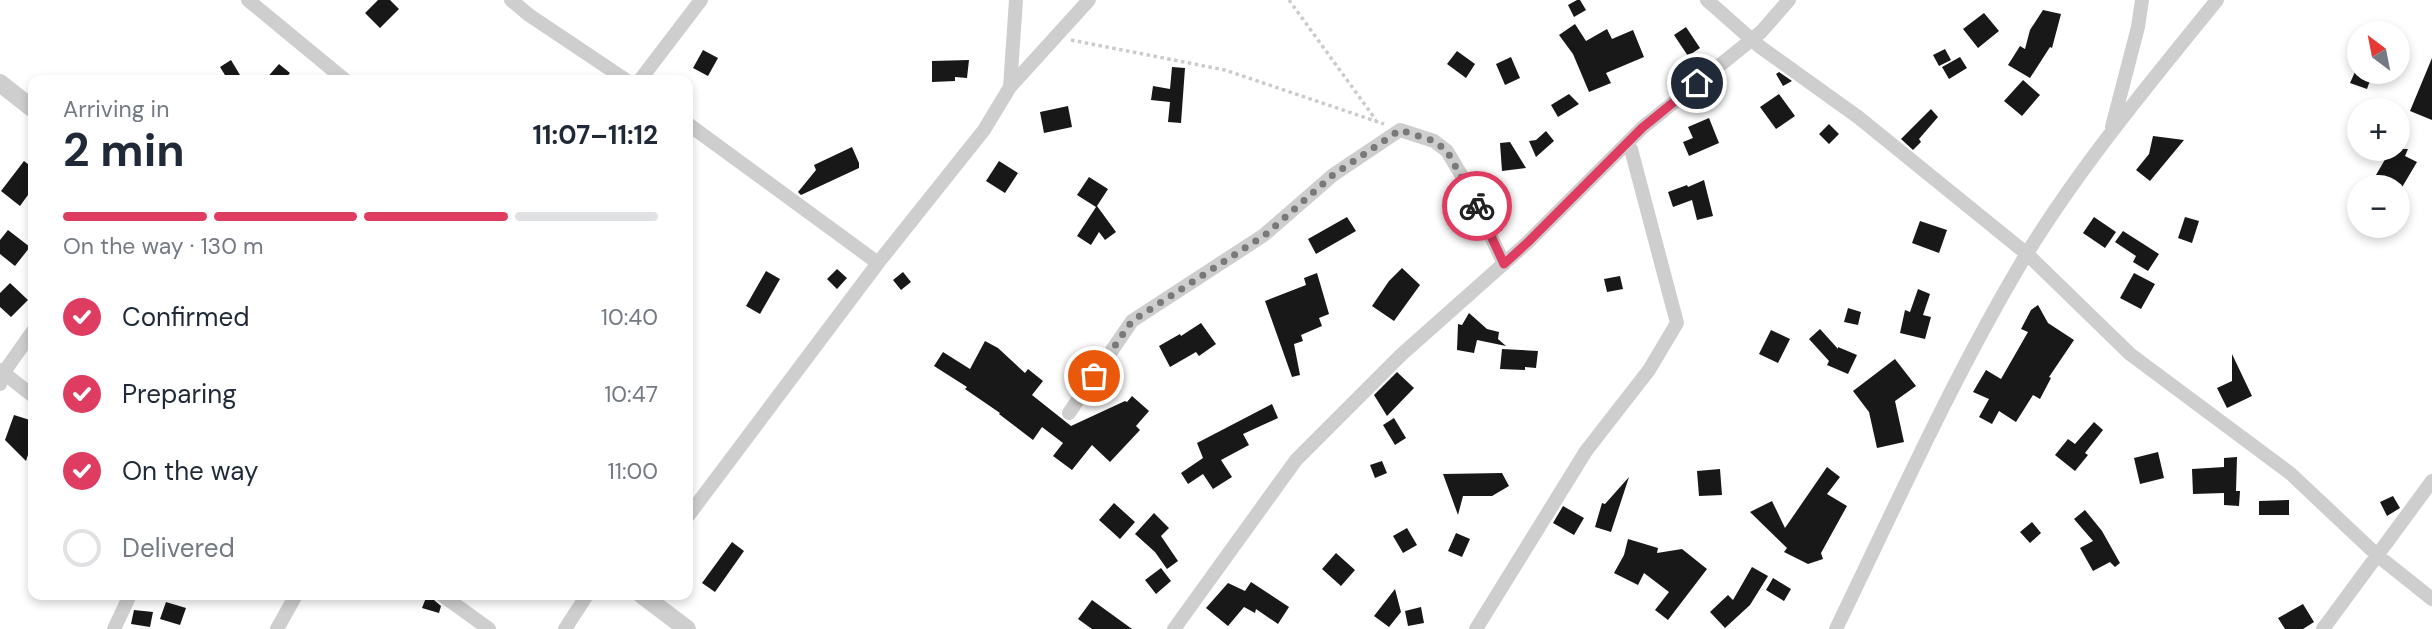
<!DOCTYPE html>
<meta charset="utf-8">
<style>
body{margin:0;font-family:"DM Sans",sans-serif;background:#f2f2f3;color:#1f2937;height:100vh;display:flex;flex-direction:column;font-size:26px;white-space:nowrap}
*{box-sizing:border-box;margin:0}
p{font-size:23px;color:#747a83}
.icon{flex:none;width:38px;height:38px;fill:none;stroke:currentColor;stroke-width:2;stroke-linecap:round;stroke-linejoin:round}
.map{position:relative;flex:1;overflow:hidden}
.details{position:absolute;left:28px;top:75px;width:665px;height:525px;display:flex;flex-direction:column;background:#fff;border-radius:14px;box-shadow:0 4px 10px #0003}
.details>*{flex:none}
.needle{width:46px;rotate:328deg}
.fabs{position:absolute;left:2347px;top:21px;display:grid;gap:14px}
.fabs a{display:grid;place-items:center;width:63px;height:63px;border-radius:50%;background:#fff;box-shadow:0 4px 10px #0003;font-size:35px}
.pin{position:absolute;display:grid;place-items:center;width:60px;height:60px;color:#fff;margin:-30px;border:4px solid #fff;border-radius:50%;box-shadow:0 2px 7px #0007}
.courier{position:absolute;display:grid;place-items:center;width:70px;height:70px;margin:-35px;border:5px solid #df3c62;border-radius:50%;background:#fff;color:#222;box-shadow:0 2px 9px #0007}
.headline em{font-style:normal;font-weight:700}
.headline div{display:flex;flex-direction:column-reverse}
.headline{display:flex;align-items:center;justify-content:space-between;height:119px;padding:0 35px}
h1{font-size:46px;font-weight:700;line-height:52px}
.bar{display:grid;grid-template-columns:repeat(4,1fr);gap:10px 7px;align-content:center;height:84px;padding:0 35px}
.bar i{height:9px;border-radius:5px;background:#e0e1e3}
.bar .active{background:#df3c62}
.bar p{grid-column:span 4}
ol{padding:0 35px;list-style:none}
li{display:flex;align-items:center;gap:21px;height:77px}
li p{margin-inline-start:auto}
li .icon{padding:7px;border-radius:50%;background:#df3c62;color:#fff;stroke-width:4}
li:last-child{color:#747a83}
li i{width:38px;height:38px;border:4px solid #e0e1e3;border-radius:50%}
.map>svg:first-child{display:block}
.building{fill:#181818}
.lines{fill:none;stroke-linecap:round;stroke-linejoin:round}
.path{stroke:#cbcbcb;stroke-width:3.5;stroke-dasharray:3.5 3.5;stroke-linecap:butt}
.minor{stroke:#cecece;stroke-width:14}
.tertiary{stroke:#cecece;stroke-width:18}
.done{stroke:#797979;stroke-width:7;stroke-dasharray:0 12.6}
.route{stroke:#df3c62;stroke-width:9}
</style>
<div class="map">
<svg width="2432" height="629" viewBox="0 0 2432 629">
<rect width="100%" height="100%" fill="#fff"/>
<path class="building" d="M378,0H390L399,9L380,28L365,13Z
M1577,0H1580L1586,10L1574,17L1568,5Z
M2043,10L2061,14L2052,48L2050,47L2030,78L2008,65L2020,46L2025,49L2030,30Z
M1984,13L1999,31L1978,48L1963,29Z
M1575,24L1586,41L1607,29L1612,39L1633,30L1644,57L1606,73L1611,83L1589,92L1573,54L1559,35Z
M1686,27L1700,48L1688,56L1674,35Z
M1945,49L1951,60L1939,66L1933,55Z
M703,50L718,58L708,76L693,68Z
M1457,51L1475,64L1466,78L1447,64Z
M1511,57L1520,78L1505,85L1496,64Z
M1960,57L1967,68L1949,79L1942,67Z
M2432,58V120L2410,111Z
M231,60L243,80H228L220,67Z
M969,60L967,78L955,77V81L932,82V61Z
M279,64L290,73L284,80H265Z
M1172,67L1185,68L1181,123L1168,122L1170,102L1151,100L1153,86L1170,89Z
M1779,72L1792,81L1783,86L1776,74Z
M2355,72H2373L2367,89L2350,83Z
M2023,80L2040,95L2022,116L2004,101Z
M1569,94L1579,104L1558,117L1551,105Z
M1779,94L1795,116L1776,129L1760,107Z
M1068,106L1072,127L1044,133L1040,112Z
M1931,109L1938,117L1919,139L1921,142L1913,150L1901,139Z
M1709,118L1719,143L1689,156L1683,142L1693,138L1688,127Z
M1829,124L1839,134L1829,144L1819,134Z
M1546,131L1554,141L1536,157L1529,141L1536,140Z
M2153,136L2184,140L2150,181L2136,170L2149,154Z
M1510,142L1526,168L1502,171L1500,143Z
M852,147L859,163V168L801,195L798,192L816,170L814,165Z
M2391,149H2408L2405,156L2417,162L2401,189L2376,175Z
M24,161L33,168V188L20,206L1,191Z
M999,161L1018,173L1005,193L986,181Z
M1089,177L1108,189L1097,206L1116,232L1105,240L1099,232L1091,245L1077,236L1096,207L1077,195Z
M1704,180L1713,216L1697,220L1692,200L1673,207L1668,192L1687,185L1688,187Z
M1347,217L1356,231L1316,254L1308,239Z
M2094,217L2116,232L2105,248L2083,233Z
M2185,217L2199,221L2192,243L2178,238Z
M1920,221L1947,230L1939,253L1912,243Z
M8,230L30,247L15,266L0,254V240Z
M2123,231L2159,254L2148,271L2133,262L2136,256L2115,242Z
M1402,268L1420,285L1394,321L1372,306L1389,281Z
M837,269L847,278L837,289L827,279Z
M766,271L780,279L760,314L746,306Z
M903,272L911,282L901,290L893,280Z
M1317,273L1329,314L1319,318L1322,326L1301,335L1303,341L1294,344L1300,375L1292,377L1265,301L1306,285L1304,278Z
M2134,273L2155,284L2141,309L2120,298Z
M1620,276L1623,289L1607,292L1604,279Z
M10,283L28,300L11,317L0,307V293Z
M1918,289L1930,294L1923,315L1931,317L1925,339L1900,333L1905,310L1910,312Z
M2038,305L2048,323L2074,340L2049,377L2051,378L2040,399L2033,395L2016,422L1999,411L1992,424L1979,417L1989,399L1973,392L1986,370L2001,379L2028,332L2021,329L2031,310Z
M1848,308L1861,312L1858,325L1844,322Z
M1469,313L1487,329L1499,332L1498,339L1506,346L1477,340L1474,353L1457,350L1458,324L1462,325Z
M1201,323L1216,344L1199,356L1196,352L1170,367L1159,346L1180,334L1181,336Z
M1820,329L1838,349V347L1857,355L1848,374L1827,365L1829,361L1809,339Z
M1771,330L1790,339L1778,363L1759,354Z
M985,341L998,348L1025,373L1028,369L1043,381L1032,395L1071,426L1125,401L1127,402L1132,396L1149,411L1136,426L1140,430L1110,462L1092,445L1072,470L1053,456L1063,443L1042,427L1033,440L999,414L1000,413L965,389L967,387L934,366L943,352L970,369Z
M1502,349L1538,351L1536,368L1525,367V370L1500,369Z
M2232,354L2252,396L2227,408L2217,388L2232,381Z
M1895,359L1916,386L1895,401L1904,442L1877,448L1869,412L1853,391Z
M1397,372L1414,388L1387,416L1374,395Z
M1272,404L1278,418L1243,434L1249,445L1221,460L1232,477L1213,489L1203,474L1188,484L1181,473L1203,458L1197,443Z
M14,415L33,421V439L26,461L5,440Z
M1394,418L1406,438L1395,445L1383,425Z
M2094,422L2103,430L2085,453L2088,455L2075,471L2055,455L2068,439L2075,444Z
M2158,452L2164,478L2140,484L2134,458Z
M2237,457L2236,491H2240L2239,506L2224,505V493L2193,494L2192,469L2224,467V458Z
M1382,461L1387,473L1375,478L1370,465Z
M1827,467L1840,477L1827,494L1847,506L1821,553L1823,559L1808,564L1784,552L1787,548L1750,512L1772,501L1785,528Z
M1720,469L1722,495L1699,496L1697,471Z
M1502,473L1509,486L1492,496H1463L1458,515L1443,474Z
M1629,477L1611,532L1595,527L1602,503L1605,504Z
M2393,496L2400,508L2387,516L2380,502Z
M2289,500V515H2259V501Z
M1114,503L1135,522L1120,539L1099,520Z
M1563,506L1584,518L1574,535L1553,523Z
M2085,510L2102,531L2120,563L2115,567L2110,562L2093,571L2080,548L2093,541L2074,519Z
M1154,513L1169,528L1161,536L1178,561L1167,569L1155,552L1135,534Z
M2032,522L2041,533L2030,543L2020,532Z
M1407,528L1417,545L1403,553L1393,536Z
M1456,533L1470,539L1462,557L1448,551Z
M1628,539L1658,548L1657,553L1682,549L1707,569L1668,620L1655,610L1669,592L1644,573L1638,585L1614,573L1624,555Z
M732,542L744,551L715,592L702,583Z
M1336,553L1355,570L1341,586L1322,569Z
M1752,567L1768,576L1750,605L1725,628L1710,612L1728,595L1733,600Z
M1161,568L1171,581L1156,594L1145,580Z
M1773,578L1791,589L1784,601L1766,590Z
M1251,582L1289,607L1278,624L1256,609L1255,613L1244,607L1228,626L1206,608L1228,583L1245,591Z
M1395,589L1401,612L1389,627L1374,616Z
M427,595H432L434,600L441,606L439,613L422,608Z
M1092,600L1132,629H1092L1078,619Z
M166,602L186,608L180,625L160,619Z
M2303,604L2314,622L2303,629H2285L2278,618Z
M1421,607L1424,623L1408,626L1405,611Z
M134,610L153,612L150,627L131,624Z"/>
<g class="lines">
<path class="path" d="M1289,0L1376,120
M1071,40L1225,70L1384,124"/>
<path class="minor" d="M248,0L345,80
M511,0L529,15L626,80
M1707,0L1759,46L1858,117L2027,254L2130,354L2291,474L2378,556L2432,599
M640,80L701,0
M1010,87L1016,0
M688,124L878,263
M2112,127L2138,27L2142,0
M0,370L33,396
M0,384L4,372L33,331
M1069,413L1132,321L1264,235L1333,175L1400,130L1434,141L1447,151L1463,178L1504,264
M688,516L878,263L984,130L1010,87L1089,0
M442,595L489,629
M114,629L130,595
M277,629L296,595
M565,629L587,595
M1174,629L1296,460L1401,355L1527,243L1642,128L1761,32L1789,0
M1476,629L1586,451L1649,370L1677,323L1631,149
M1836,629C1897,503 1954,375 2026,255C2082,164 2150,83 2217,0
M2323,629L2432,481"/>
<path class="tertiary" d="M0,83L33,109
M642,595L687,629"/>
</g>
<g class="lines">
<path class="done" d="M1094,376L1132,321L1265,235L1333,175L1400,130L1434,141L1447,151L1477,206"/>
<path class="route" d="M1477,206L1504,264L1527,243L1642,128L1697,83"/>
</g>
</svg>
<div class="fabs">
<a><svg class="needle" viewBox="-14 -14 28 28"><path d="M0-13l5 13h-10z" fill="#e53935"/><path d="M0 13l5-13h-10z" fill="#747a83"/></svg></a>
<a>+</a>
<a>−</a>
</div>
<div class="pin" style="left:1094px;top:376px;background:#ea580c"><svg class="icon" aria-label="bag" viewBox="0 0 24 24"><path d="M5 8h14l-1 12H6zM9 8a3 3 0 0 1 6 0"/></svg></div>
<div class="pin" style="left:1697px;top:83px;background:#1f2937"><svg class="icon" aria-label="home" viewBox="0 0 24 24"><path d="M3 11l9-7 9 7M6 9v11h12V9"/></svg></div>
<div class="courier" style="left:1477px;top:206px"><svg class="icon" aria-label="bike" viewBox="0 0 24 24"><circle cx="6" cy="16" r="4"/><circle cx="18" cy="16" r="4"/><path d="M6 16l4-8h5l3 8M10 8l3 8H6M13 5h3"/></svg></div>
<section class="details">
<div class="headline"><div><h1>2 min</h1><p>Arriving in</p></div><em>11:07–11:12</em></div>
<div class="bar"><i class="active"></i><i class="active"></i><i class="active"></i><i></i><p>On the way · 130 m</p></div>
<ol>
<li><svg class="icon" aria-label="check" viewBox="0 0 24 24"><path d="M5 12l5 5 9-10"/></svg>Confirmed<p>10:40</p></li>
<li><svg class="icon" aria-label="check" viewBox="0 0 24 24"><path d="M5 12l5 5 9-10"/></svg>Preparing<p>10:47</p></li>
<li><svg class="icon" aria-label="check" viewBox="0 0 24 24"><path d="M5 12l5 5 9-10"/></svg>On the way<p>11:00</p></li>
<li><i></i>Delivered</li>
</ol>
</section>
</div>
